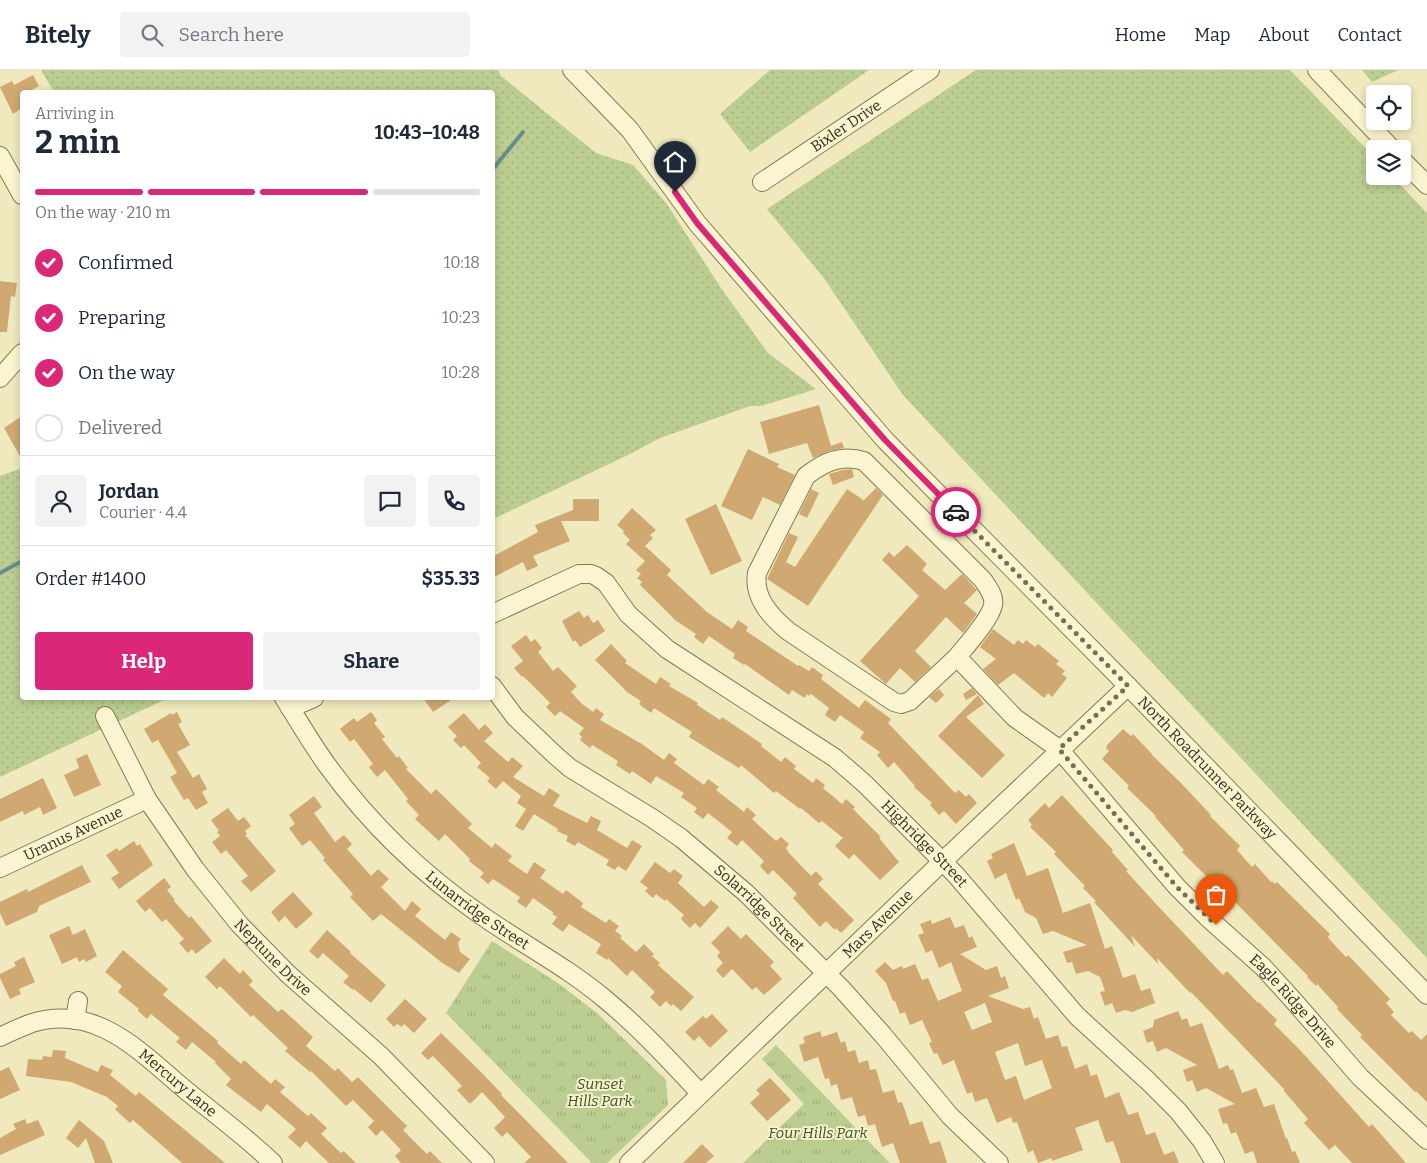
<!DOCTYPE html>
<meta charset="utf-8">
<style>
body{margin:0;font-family:Bitter,serif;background:#f2f2f3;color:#1f2937;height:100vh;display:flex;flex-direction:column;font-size:19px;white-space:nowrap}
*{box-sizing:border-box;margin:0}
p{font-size:16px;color:#747a83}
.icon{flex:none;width:28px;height:28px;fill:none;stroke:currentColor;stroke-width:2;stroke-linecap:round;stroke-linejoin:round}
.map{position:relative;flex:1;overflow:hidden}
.details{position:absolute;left:20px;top:20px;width:475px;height:610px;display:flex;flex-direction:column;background:#fff;border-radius:5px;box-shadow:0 2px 8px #0003}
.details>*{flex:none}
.fabs{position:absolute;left:1366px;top:15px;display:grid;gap:10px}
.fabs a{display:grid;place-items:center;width:45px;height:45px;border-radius:5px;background:#fff;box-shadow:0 2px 8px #0003;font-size:25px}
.pin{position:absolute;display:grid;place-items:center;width:42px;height:42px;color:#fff;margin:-51px -21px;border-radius:50% 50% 50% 0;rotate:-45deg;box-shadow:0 0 5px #0007}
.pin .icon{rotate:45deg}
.courier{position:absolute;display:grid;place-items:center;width:50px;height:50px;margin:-25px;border:4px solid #db2777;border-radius:50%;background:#fff;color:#222;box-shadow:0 1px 6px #0007}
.headline em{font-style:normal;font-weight:700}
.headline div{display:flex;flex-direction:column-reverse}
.headline{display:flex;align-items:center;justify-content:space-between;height:85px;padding:0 15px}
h1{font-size:32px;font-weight:700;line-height:38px}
.bar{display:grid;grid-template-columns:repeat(4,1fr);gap:8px 5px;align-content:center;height:60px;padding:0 15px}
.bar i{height:6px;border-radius:4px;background:#e0e1e3}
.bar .active{background:#db2777}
.bar p{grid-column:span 4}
.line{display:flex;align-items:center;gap:12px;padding:0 15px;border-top:1px solid #e0e1e3}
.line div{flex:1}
.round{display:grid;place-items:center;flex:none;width:52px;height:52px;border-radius:5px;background:#f2f2f3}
ol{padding:0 15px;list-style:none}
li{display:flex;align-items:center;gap:15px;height:55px}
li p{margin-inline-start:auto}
li .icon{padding:5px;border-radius:50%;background:#db2777;color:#fff;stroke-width:4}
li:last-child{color:#747a83}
li i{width:28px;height:28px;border:2px solid #e0e1e3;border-radius:50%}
.primary-button{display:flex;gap:10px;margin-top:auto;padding:10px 15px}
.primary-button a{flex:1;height:58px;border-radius:5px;background:#db2777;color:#fff;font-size:20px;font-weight:700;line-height:58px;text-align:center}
.primary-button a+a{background:#f2f2f3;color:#1f2937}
header{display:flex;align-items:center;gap:30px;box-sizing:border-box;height:70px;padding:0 25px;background:#fff;border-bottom:1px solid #e0e1e3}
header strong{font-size:24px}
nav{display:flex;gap:28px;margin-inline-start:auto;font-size:18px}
.search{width:350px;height:45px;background:#f2f2f3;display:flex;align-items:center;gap:12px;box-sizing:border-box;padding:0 18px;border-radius:5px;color:#747a83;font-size:19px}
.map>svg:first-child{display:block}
.grass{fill:url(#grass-dots)}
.park{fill:url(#park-tufts)}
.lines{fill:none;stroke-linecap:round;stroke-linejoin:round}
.stream{stroke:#688e8b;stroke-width:4}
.building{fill:#cfa971;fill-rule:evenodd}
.minor-casing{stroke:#877956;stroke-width:20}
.minor{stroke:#faf5d0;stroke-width:18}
.done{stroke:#776f54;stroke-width:5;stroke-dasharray:0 9}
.route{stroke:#db2777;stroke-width:6}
.labels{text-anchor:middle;stroke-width:4;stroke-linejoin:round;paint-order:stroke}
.street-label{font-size:15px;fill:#362d1b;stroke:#f6f2cd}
.park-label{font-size:15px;font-style:italic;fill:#3e5321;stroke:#f6f2cd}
</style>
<header>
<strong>Bitely</strong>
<div class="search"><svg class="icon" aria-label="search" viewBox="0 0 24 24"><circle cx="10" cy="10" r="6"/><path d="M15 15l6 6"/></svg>Search here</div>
<nav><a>Home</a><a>Map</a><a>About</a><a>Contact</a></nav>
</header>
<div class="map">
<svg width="1427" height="1093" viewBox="0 0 1427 1093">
<defs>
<pattern id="grass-dots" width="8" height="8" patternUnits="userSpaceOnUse" patternTransform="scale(1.25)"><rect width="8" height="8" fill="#bbcd91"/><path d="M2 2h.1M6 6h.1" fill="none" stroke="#a1b07c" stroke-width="1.8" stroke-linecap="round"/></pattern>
<pattern id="park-tufts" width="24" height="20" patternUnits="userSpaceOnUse" patternTransform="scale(1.25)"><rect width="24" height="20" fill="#bbcd91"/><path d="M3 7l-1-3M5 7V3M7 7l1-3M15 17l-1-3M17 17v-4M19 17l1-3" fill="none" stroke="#a1b07c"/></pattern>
</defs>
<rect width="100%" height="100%" fill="#efe9bd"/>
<path class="grass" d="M41,0H498L501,6L596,83L633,95L666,133L723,221L768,283L816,319L761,336H750L660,368L626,386L493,449L492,22H54Z
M770,0H869L750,82L720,44Z
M976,0H1290L1375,88V106H1392L1427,143V888L903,325L823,207L767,139Z
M1362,0H1398L1372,12Z
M22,398V628H168L0,707V406Z"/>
<path class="park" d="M492,871L558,913L597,943L666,1010L668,1035L607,1093H592L446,943Z
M776,975L876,1079L890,1093H743L804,1034L762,989Z"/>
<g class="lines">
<path class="stream" d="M492,100L523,62
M0,503L22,491"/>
</g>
<path class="building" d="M33,5L39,16L28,22H22V38L13,44L0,17L12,11L14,15Z
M0,211L17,213L15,227L11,226L7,262H0Z
M819,335L831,376L842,372L844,378L829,381L813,388L807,373L769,384L760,352Z
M22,346V390L4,358Z
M748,379L779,394L777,397L795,405L780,435L763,427L752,450L721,436Z
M852,399L854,407L833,415L829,404L842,400Z
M876,418L883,425L808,536L767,509L789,463L798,467L786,492L795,497L847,419L862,429L863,431Z
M811,419L819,423L807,448L799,444Z
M573,429H599V451H561L570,471L533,486L538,496L527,501L523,492L492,508V487L538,462L535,455L573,440Z
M716,434L742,491L711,505L685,449Z
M632,438L656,460L650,465L653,468L645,476L671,500L667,505L707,542L732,559L738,550L748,557L746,561L798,596L799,595L809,601L812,597L823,605L821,609L859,638L865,630L891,649L888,653L955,723L959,720L966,727L969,724L977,733L956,754L944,741L939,745L930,735L932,733L914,717L915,716L894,692L888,698L877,685L880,682L860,668L864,662L840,645L835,652L825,645L829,638L811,624L809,626L807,624L805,628L792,620L789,625L745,594L744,595L733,588L735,584L709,566L703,574L694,567L696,564L675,550L640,515L642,512L637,508L641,504L636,500L645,491L626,474L630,470L623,463L624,461L617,455Z
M907,475L927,494L922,500L945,520L962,504L977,520L964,533L977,544L963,563L946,547L915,581L931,597L915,612L900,598L886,614L860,591L919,526L882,490L889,482L894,487Z
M579,541L584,548L588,545L593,553L598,550L605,561L580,577L575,570L573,572L562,551Z
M993,559L1014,575L1018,570L1023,574L1026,570L1035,577L1038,574L1059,591L1056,594L1065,601L1062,604L1067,608L1052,627L1048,623L1044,628L1014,603L998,615L983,599L996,589L980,577Z
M526,565L531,572L535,569L542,578L538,582L553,601L558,597L577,616L571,622L581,633L593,642L596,638L604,644L600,650L642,674L664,690L669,683L677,689L674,693L704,715L708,709L719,717L716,720L744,742L747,737L756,745L752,749L776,771L781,767L789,774L786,778L789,783L811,806L816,801L823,809L818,814L854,850L841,863L836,858L835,860L826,851L820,857L793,828L797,824L773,800L768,805L760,796L764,791L742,770L737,776L727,768L732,762L708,743L703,749L694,742L697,738L681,727L684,723L656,706L651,714L632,701L630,704L616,695L618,691L592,675L590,678L580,670L582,667L579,664L584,658L560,641L555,646L546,637L550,633L523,606L522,607L514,598L523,591L511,576Z
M611,574L627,591L625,593L656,614L660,607L671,614L669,616L698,633L697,635L720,650L722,647L762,674L761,676L781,692L785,687L796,696L794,699L813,713L816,708L825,715L823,718L842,734L846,729L855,737L853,739L881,767L879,768L899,792L880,810L854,784L849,789L835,776L843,768L822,751L819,753L801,738L800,739L776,721L774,723L741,695L739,698L689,667L692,662L654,638L651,643L639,634L641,631L627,622L595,590Z
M972,618L977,624L966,630L963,624Z
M939,619L944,625L936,633L929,627Z
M978,625L984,634L966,647L1005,685L982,708L938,666Z
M423,628H454L433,642Z
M177,642L182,652L178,654L190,675L177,682L193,708L199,704L207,719L202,722L208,733L196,740L188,728L184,730L170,707L177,703L158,670L152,673L144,659L171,643L172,645Z
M371,642L377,650L374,653L385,667L382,669L397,688L399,686L408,698L406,699L431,724L436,719L472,754L468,758L492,778L495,773L512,786L508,791L527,804L534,792L546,800L540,808L563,824L566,820L583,833L581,837L606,853L609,849L619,856L615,861L622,866L620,868L636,882L644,874L654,884L652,886L660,893L658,895L694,927L681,941L673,934L671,936L666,931L660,937L650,927L655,922L632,900L627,906L608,888L607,890L596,883L601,874L569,854L563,862L552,854L557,847L552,844L554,843L533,828L526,838L517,832L520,827L493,809L488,814L480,807L484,803L469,791L470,789L445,764L439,771L415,749L419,745L406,731L408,729L385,700L377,707L369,697L373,694L354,669L350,672L340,659L354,648L357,652Z
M464,643L479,660L485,654L493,663L484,671L508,692L512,687L523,696L513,707L544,726L549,718L560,725L553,736L587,753L591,746L601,751L597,760L627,778L632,770L642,776L626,801L618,796L615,800L606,795L609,790L578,772L575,776L566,771L568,766L557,761L558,759L534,744L523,761L515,756L526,739L517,733L521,726L503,711L496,719L487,711L490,708L477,697L481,693L464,675L461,678L453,670L457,666L448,657Z
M1123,659L1131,666L1133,664L1152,684V685L1180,712L1211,745L1210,746L1240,776L1237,780L1252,797L1255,794L1271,812L1272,811L1275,814L1277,812L1330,864L1328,867L1330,870L1346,887L1348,885L1390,929L1386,933L1394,942L1391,945L1409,963L1412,961L1421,970L1427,964V1032L1416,1021L1415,1022L1360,967L1362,965L1337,939L1338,937L1317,914L1316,916L1307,907L1308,906L1235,832L1234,833L1225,824L1223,826L1216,816L1182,782L1184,780L1155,747L1156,746L1127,718L1129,716L1102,689L1109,681L1106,678L1107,675Z
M87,684L101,715L74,727L64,705L79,698L76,689Z
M43,708L57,738L43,745L40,737L24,745L23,741L0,752V729Z
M1062,725L1113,780L1112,782L1128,800L1126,801L1157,835L1223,905L1227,901L1258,933L1259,932L1277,950L1274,954L1301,981L1369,1057L1372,1054L1406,1093H1352L1335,1075L1329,1080L1304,1053L1308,1049L1284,1021V1019L1190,921L1191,924L1157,888L1158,894L1131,865L1135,877L1094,832L1096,831L1083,818L1085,816L1054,784L1056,782L1030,757L1032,755L1028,750L1045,733L1049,738Z
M314,726L322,737L314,743L335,772L344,765L352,774L347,779L371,806L378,799L389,809L381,817L405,841L412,831L421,839L415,846L445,870L451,862L461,869L458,873L460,882L470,889L459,903L441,892L381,844L373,851L350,827L353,824L323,790L325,788L310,770L302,776L289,758L295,754L289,745Z
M228,738L238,751L244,747L251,756L245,761L247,764L245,765L276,801L251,822L241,811L248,806L226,780L221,784L212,772L220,766L217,762L219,761L211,750Z
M134,771L137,776L140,774L153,795L119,819L111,808L119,803L106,785L117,778L119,781Z
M1014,773L1027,806L1048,798L1063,843L1090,833L1105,879L1112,876L1123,908L1135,904L1141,921L1150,918L1155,933L1132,942L1125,940L1116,943L1112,933L1105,936L1100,922L1105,921L1100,907L1088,901L1076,904L1072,892L1067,893L1063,882L1087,875L1053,861L1043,864L1036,848L1025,842L1019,828L1016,830L1006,803L995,809L987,791L993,788L991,784Z
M655,792L670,803L674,799L683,806L678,813L704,837L711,830L719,837L700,858L695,853L690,858L681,849L684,845L666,829L665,831L656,824L653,828L645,821L648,818L640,812Z
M82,795L91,812L39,836L37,842L6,856L0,843V832L27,819L28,822Z
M164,808L171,817L167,820L175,830L174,831L189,848L191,846L212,871L196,884L192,879L188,883L179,873L184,869L166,849L162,852L150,838L145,842L136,831Z
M293,822L313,844L296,859L285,846L279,852L271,842Z
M950,847L955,858L964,855L969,868L972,866L977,877L960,884L986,900L997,896L1001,908L1005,906L1009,918L988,926L1023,939L1030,937L1034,949L1038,947L1046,969L1058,965L1062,977L1067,976L1075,999L1087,994L1091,1006L1097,1004L1105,1028L1119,1022L1128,1045L1138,1042L1146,1065L1155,1062L1164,1085L1174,1081L1179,1093H1121L1113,1071L1106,1073L1098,1050L1075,1058L1083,1080L1052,1091L1051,1088L1038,1093L1033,1080L1028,1083L1017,1052L1013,1053L1011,1047L997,1053L987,1028L975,1032L972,1022L967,1024L954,990L943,995L937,983L934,984L929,973L932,972L922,950L910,955L905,942L900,944L895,931H893L886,913L875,901L885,892L893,900L902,896L903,899L915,894L922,910L928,908L938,931L962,921L951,892L939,898L932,880L926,883L918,865L924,863L920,854L931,850L932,854ZM985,933L992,952L972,960L964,942ZM1018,973L1025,996L1042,990L1052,1018L1024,1030L1016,1006L1005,1010L995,982Z
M69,856L73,865L85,859L97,886L86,892L84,889L79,892L77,887L62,894L49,865Z
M728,856L741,869L746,864L774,892L770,896L782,909L764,925L756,917L752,920L732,899L723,908L716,900L723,893L717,886L720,882L711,873Z
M327,860L351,882L350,883L386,915L371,933L354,919L353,920L343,912L349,906L323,883L318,889L309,881Z
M123,880L168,919L163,925L218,971L217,973L241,994L244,990L271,1014L275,1009L285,1017L280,1022L308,1046L311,1043L327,1058L321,1064L341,1083L344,1081L356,1093H329L306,1071L300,1078L288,1067L296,1059L267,1034L261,1042L226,1015L231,1009L215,993L216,992L192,972L186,980L176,972L180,968L151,944L147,949L138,941L139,939L118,922L122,916L105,902Z
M24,887L35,912L19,919L21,924L10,929L0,908V904L16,896L14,892Z
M224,888L240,904L243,900L253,911L249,915L278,942L282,939L313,967L306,976L335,1001L338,998L352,1012L358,1007L407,1056L403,1060L427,1084L430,1081L442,1093H401L395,1086L401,1080L382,1060L376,1066L368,1057L374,1051L353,1030L346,1036L311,1001L310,1002L285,981L288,978L253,945L251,947L220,916L217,919L205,907Z
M405,929L427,949L414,963L404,954L402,957L397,954L394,957L386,949Z
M1178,941L1182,950L1187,948L1190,957L1202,953L1219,999L1228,995L1230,1000L1233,999L1242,1023L1256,1018L1264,1037L1274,1034L1286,1069L1287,1068L1292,1082L1295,1081L1300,1093H1257L1253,1081L1245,1084L1236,1062L1231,1064L1227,1053L1223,1054L1218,1039L1235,1034L1206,1018L1197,1022L1192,1010L1187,1012L1183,1000L1197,995L1166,978L1157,982L1153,971L1147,973L1143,961L1153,957L1154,950Z
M712,944L728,961L710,978L699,966L694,971L685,962L703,946L706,949Z
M820,961L822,967L837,962L841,973L845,971L848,982L855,980L859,993L868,990L870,1000L876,999L883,1023L894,1020L898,1033L902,1032L910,1055L922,1051L930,1074L940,1071L947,1093H900L893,1073L882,1077L875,1054L868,1056L865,1045L858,1047L852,1027L841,1030L837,1014L831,1016L829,1008L825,1009L818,987L804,992L799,975L805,973L803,967Z
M441,963L479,1000L502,1024L501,1025L568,1093H524L531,1087L507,1062L502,1067L494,1058L505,1047L482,1022L470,1034L457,1020L462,1016L433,986L428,990L421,983Z
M53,980L66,981L65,988L98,1002L101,995L113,1000L110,1005L136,1026L139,1022L225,1093H182L133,1050L130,1053L121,1045L115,1039L118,1036L107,1027L71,1012L26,1006L28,989L42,990L43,986L52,987Z
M9,997L20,1020L0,1029V1001Z
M770,1008L791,1030L767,1051L750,1033L760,1024L756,1020Z
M25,1049L27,1054L38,1050L45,1065L0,1085V1068L16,1059L13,1054Z
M79,1050L104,1071L113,1093H95L86,1068L78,1078L66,1068Z
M702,1074L714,1086L706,1093H683Z"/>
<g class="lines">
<defs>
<g id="minor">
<path id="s1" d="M572,0L630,60L697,153L885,370L1128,616L1427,925"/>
<path d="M1317,0L1392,79"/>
<path d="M0,86L22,125"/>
<path d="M1402,90L1427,115"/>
<path id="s2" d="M762,112L930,0"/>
<path d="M0,308L22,283"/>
<path id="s3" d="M492,544L579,504H591L596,506L606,513L628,544L667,579L835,688L865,714L955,804L1077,946L1148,1011L1178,1041L1202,1071L1215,1093"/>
<path id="s4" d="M957,587L910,631L901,634L894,632L788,561C770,546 753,527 757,503L806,406C824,392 841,384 864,391L983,510C988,518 995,526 993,535C991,548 966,576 957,587L1015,648L1059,679L1177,817L1207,847L1263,897L1293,930L1360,1007L1427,1070"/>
<path id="s5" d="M492,616L515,647L556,686L570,698L652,748L681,768L746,823L841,918L883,965L950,1046L999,1093"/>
<path id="s6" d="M284,628C298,650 311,673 327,695C369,753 422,804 481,845C522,874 567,897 606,930C640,958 670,991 700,1023"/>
<path d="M290,638L314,628"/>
<path id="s7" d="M105,646L147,729L195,799L240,855L288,904L381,986L485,1093"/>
<path id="s8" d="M0,798L147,729"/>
<path d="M75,950L78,931"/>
<path id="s9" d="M0,967C10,962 21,957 32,953C98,933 142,984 188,1022C216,1045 246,1067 273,1093"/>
<path id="s10" d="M629,1093L942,792L1128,616"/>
</g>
</defs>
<use href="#minor" class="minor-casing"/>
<use href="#minor" class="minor"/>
</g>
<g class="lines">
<path class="done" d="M956,442L1128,616L1059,679L1177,817L1216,855"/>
<path class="route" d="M675,122L697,153L824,300L885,370L956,442"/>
</g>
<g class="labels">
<g class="street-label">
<text dy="5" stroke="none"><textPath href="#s2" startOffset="101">Bixler Drive</textPath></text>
<text dy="5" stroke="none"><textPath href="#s1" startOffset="945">North Roadrunner Parkway</textPath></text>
<text dy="5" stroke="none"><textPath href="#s8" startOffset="81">Uranus Avenue</textPath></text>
<text dy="5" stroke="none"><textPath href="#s3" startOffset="540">Highridge Street</textPath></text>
<text dy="5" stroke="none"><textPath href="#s6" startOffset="290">Lunarridge Street</textPath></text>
<text dy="5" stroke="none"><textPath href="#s5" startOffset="350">Solarridge Street</textPath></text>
<text dy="5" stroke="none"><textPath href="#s10" startOffset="345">Mars Avenue</textPath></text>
<text dy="5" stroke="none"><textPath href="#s7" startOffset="296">Neptune Drive</textPath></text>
<text dy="5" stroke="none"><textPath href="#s4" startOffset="1191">Eagle Ridge Drive</textPath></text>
<text dy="5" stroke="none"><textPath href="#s9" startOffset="201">Mercury Lane</textPath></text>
</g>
<g class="park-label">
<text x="600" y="1019">Sunset<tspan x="600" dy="17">Hills Park</tspan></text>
<text x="818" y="1068">Four Hills Park</text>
</g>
</g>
</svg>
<div class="fabs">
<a><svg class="icon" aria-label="locate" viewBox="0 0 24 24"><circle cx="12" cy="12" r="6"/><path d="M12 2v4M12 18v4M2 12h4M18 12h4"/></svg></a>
<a><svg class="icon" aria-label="layers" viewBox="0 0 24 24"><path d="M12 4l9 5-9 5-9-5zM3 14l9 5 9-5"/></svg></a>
</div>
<div class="pin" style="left:1216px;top:855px;background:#ea580c"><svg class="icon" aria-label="bag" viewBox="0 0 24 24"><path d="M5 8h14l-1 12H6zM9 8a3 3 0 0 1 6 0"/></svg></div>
<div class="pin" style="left:675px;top:122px;background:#1f2937"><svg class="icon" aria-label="home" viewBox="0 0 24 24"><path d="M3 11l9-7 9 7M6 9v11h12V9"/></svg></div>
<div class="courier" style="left:956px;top:442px"><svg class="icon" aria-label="car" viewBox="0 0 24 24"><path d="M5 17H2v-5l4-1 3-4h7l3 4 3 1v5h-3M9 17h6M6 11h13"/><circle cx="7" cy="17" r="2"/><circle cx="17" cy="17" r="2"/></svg></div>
<section class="details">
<div class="headline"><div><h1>2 min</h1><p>Arriving in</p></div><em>10:43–10:48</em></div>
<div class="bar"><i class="active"></i><i class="active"></i><i class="active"></i><i></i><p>On the way · 210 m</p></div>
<ol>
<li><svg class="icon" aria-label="check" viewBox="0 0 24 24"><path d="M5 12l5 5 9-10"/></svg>Confirmed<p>10:18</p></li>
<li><svg class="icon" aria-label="check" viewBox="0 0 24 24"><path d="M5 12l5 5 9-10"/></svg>Preparing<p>10:23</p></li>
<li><svg class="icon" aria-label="check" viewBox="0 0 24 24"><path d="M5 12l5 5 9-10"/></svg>On the way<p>10:28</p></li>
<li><i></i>Delivered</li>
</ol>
<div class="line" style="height:90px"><a class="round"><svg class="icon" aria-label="person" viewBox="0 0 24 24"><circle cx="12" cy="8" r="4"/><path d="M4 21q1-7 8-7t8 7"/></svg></a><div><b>Jordan</b><p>Courier · 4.4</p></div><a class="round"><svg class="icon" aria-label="chat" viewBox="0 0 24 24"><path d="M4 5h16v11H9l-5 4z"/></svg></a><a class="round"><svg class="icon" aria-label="phone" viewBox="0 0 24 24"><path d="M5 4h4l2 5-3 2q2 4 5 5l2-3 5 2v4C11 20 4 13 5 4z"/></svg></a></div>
<div class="line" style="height:65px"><div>Order #1400</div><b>$35.33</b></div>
<div class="primary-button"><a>Help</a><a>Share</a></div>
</section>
</div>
